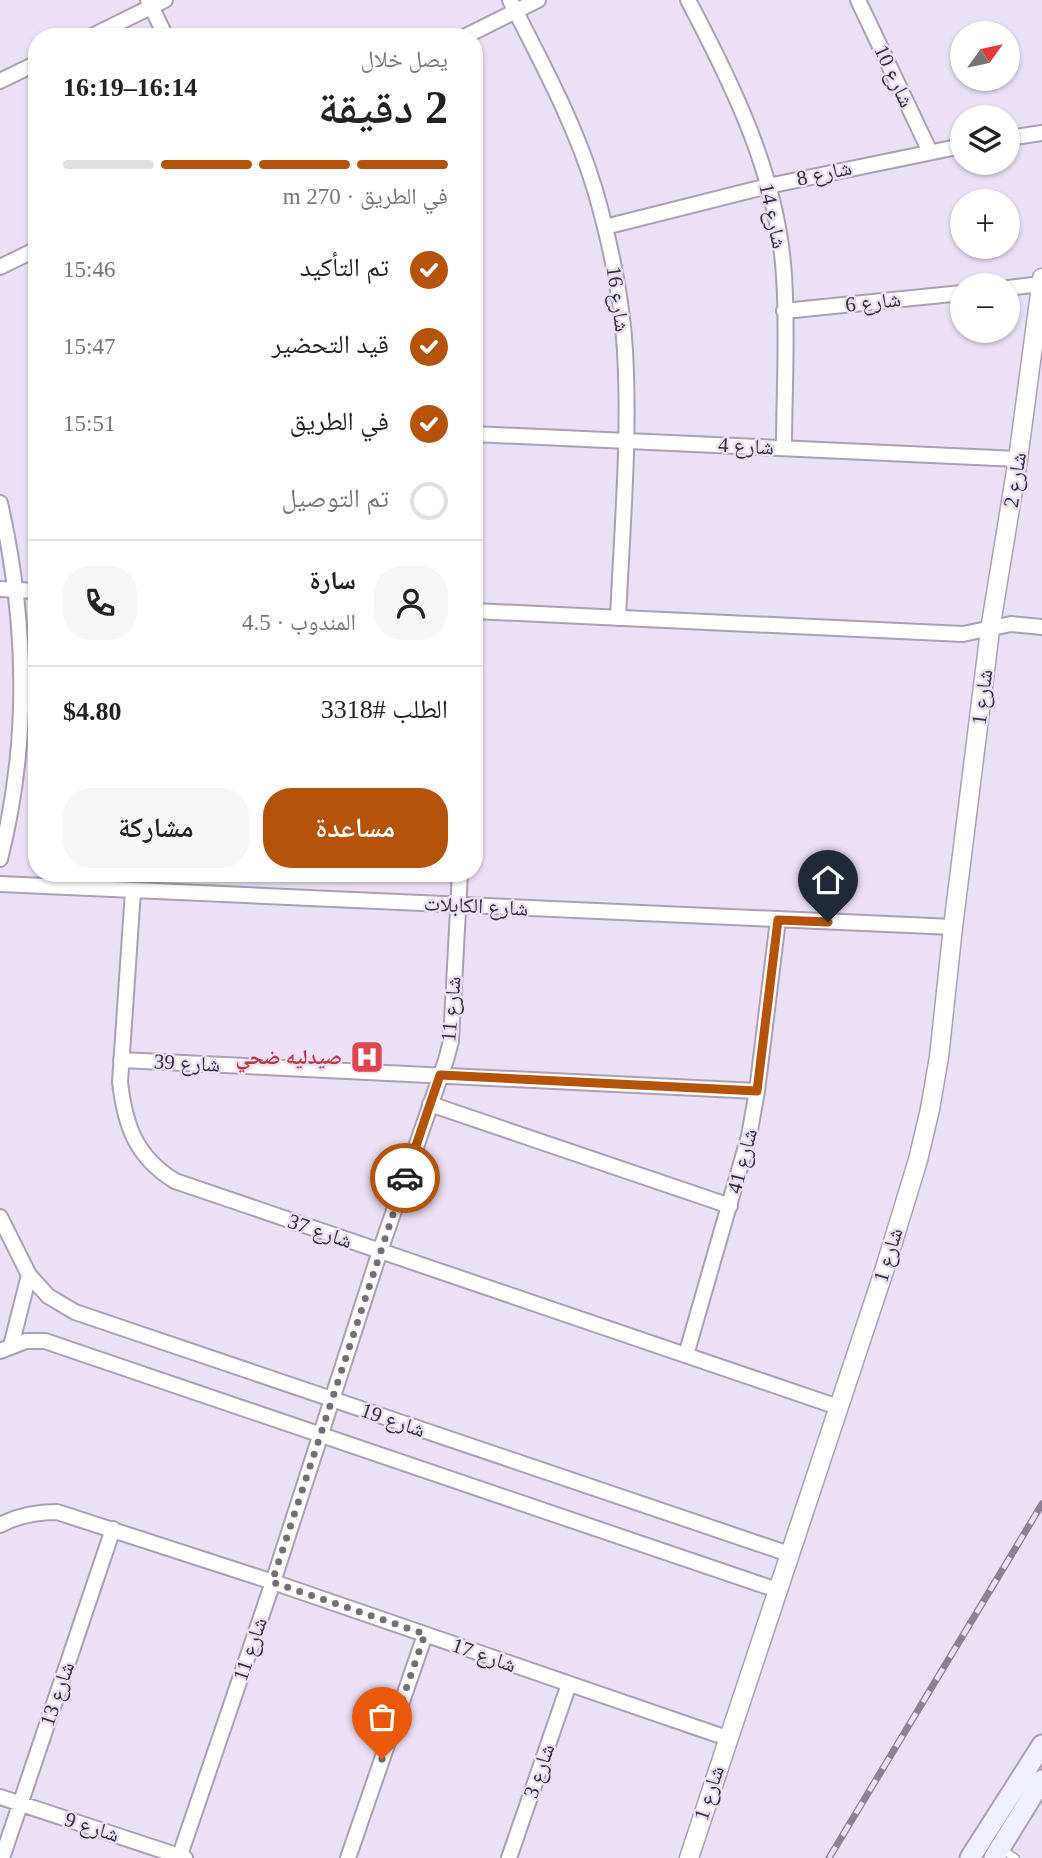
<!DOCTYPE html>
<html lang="ar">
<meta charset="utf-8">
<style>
body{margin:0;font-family:"Times New Roman","Noto Naskh Arabic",serif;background:#f6f6f6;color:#222;direction:rtl;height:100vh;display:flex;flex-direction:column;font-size:26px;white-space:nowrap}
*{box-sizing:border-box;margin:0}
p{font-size:23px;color:#767676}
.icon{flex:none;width:38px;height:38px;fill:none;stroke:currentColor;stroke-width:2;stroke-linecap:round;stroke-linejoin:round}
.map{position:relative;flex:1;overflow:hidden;direction:ltr}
.sheet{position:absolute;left:28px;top:28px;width:455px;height:854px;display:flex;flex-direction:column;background:#fff;border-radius:28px;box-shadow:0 2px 5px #0004;direction:rtl}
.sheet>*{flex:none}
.needle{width:46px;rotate:57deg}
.fabs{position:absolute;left:950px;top:21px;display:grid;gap:14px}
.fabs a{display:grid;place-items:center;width:70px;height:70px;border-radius:50%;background:#fff;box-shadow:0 2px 5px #0004;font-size:35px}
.pin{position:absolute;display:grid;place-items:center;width:60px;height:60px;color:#fff;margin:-72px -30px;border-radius:50% 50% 50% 0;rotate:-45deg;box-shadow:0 0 7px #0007}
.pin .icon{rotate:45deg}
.courier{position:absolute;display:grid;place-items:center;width:70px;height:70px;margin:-35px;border:5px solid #b45309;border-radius:50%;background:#fff;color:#222;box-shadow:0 2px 9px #0007}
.head em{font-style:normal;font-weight:600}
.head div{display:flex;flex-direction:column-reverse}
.head{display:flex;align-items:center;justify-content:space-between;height:119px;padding:0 35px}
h1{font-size:46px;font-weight:600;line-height:52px}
.bar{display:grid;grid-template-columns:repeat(4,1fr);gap:10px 7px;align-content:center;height:84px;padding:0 35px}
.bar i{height:9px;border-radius:5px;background:#e0e0e0}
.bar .on{background:#b45309}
.bar p{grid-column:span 4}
.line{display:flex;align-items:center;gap:18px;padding:0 35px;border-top:2px solid #e0e0e0}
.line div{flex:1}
.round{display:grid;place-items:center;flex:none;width:74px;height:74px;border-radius:28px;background:#f6f6f6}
ol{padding:0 35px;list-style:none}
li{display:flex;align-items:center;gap:21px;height:77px}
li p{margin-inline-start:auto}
li .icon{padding:7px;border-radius:50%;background:#b45309;color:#fff;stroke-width:4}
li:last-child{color:#767676}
li i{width:38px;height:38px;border:4px solid #e0e0e0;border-radius:50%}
.button{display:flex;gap:14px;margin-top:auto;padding:14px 35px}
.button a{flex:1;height:80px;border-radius:28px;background:#b45309;color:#fff;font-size:28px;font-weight:600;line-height:80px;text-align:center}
.button a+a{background:#f6f6f6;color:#222}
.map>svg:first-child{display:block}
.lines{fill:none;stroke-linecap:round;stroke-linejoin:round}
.service-casing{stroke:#ab9fb4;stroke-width:10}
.minor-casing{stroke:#ab9fb4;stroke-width:18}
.tertiary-casing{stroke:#ab9fb4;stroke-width:21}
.secondary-casing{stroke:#ab9fb4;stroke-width:23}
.service{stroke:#fff;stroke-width:7}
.minor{stroke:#fff;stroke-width:14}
.tertiary{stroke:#fff;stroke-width:18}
.secondary{stroke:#efeffe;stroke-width:19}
.rail-casing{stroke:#8a8291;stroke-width:7}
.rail{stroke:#ece0f6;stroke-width:4.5;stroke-dasharray:13;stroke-linecap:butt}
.done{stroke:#746d7a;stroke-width:7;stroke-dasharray:0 12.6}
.route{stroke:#b45309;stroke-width:9}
.labels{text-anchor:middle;stroke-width:5;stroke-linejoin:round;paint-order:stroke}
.street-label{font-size:21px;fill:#342f38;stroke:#ece0f6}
.health-label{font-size:21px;font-weight:bold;fill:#be3a42;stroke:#ece0f6;text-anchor:end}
</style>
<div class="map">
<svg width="1042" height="1858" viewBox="0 0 1042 1858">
<rect width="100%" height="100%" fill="#ece0f6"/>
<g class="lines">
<defs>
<path id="service" d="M1001,1849L1015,1858"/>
<path id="minor" d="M148,0L166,37
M510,0C541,62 575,123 595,190C610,242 622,297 625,351C630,440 622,529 618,618
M688,0C734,87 778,177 784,276C788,333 784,391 784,448
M858,0L930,152
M90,37L165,0
M464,37L538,0
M0,81L37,63
M1008,138L1042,133
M605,227L768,186L962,146
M0,267L37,249
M1008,288L1041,284
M784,311L962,293
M474,434L1018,459
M0,503C27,622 30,741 0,859
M0,589L37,591
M474,611L963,634L1011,624L1042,627
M0,884L953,927
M133,891L120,1082C125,1126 136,1157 175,1181L838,1407
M121,1060L757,1091
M430,1104L730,1206
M0,1217L29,1275L48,1296L75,1312L789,1554
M11,1346L29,1275
M0,1351L26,1341H45L777,1590
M686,1355L749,1136L757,1091L778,920
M0,1525C19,1515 37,1512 57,1512L273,1582L727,1738
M0,1797L185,1858
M2,1858L113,1529
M179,1858L273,1582L380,1251L446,1060L451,1041L460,873
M348,1858L425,1635
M509,1858L569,1684"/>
<path id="tertiary" d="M689,1858L885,1268L918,1160L930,1109L939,1057L953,927L990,630L1018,459L1042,278"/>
<path id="secondary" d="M970,1858L1042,1745
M994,1858L1042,1780"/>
</defs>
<use href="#service" class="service-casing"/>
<use href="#minor" class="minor-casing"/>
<use href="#tertiary" class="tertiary-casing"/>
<use href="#secondary" class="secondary-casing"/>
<use href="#service" class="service"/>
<use href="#minor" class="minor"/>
<use href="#tertiary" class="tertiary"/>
<use href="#secondary" class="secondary"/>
<defs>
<path id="rail" d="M829,1858L1042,1504"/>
</defs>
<use href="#rail" class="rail-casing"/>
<use href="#rail" class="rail"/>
</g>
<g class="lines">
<path class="done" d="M382,1759L425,1634L272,1582L405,1178"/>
<path class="route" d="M405,1178L440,1075L757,1091L778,920L828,922"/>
</g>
<defs>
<symbol id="hospital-square" viewBox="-11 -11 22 22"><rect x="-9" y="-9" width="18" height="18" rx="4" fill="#e0444e" stroke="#ece0f6"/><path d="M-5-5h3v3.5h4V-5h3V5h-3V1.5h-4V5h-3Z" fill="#fff"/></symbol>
</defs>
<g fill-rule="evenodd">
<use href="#hospital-square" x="348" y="1038" width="38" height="38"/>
</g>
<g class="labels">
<g class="street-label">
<text transform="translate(894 76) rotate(65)" y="7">شارع 10</text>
<text transform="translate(824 173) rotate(-12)" y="7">شارع 8</text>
<text transform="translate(773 216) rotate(78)" y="7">شارع 14</text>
<text transform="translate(618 299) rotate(82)" y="7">شارع 16</text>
<text transform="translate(873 302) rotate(-6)" y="7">شارع 6</text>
<text transform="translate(746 446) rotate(3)" y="7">شارع 4</text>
<text transform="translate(1015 480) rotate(-81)" y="7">شارع 2</text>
<text transform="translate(982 697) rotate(-83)" y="7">شارع 1</text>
<text transform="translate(476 906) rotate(3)" y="7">شارع الكابلات</text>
<text transform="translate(451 1009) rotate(-85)" y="7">شارع 11</text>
<text transform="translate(187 1063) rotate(3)" y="7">شارع 39</text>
<text transform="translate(742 1161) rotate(-75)" y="7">شارع 41</text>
<text transform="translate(320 1231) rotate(19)" y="7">شارع 37</text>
<text transform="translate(888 1255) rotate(-73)" y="7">شارع 1</text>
<text transform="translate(393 1420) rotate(19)" y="7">شارع 19</text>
<text transform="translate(250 1649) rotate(-71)" y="7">شارع 11</text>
<text transform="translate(484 1655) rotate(19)" y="7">شارع 17</text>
<text transform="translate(57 1694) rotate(-71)" y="7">شارع 13</text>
<text transform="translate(539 1771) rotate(-71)" y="7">شارع 3</text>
<text transform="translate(709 1793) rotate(-72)" y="7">شارع 1</text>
<text transform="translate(92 1827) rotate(18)" y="7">شارع 9</text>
</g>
<g class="health-label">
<text x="342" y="1064">صيدليه ضحي</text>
</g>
</g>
</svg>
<div class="fabs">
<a><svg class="needle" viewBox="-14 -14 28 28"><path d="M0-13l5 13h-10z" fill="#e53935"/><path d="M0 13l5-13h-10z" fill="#767676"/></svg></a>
<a><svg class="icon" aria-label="layers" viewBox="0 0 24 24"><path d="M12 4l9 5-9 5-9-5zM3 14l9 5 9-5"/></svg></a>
<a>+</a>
<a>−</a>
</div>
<div class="pin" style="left:382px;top:1759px;background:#ea580c"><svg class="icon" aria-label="bag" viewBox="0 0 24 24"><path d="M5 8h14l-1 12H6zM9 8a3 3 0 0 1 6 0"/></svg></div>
<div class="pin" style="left:828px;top:922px;background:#1f2937"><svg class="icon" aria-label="home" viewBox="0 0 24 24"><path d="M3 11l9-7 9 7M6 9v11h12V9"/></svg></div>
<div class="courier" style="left:405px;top:1178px"><svg class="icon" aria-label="car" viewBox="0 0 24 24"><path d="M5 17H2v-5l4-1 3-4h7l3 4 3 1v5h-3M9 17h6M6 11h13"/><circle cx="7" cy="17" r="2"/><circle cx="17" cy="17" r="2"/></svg></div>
<section class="sheet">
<div class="head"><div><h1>2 دقيقة</h1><p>يصل خلال</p></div><em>16:14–16:19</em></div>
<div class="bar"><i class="on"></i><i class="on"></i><i class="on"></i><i></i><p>في الطريق · 270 m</p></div>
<ol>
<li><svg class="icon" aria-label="check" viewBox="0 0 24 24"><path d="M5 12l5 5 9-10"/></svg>تم التأكيد<p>15:46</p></li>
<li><svg class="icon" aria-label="check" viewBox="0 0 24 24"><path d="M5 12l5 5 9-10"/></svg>قيد التحضير<p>15:47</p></li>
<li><svg class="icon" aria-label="check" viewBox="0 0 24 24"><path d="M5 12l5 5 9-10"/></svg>في الطريق<p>15:51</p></li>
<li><i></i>تم التوصيل</li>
</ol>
<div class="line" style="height:126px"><a class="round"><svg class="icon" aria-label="person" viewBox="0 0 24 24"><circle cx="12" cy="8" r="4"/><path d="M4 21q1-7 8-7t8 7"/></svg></a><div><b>سارة</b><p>المندوب · 4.5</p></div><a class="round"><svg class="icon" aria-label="phone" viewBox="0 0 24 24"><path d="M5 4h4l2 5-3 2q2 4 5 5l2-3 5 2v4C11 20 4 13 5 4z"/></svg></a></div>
<div class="line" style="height:91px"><div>الطلب #3318</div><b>$4.80</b></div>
<div class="button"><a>مساعدة</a><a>مشاركة</a></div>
</section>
</div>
